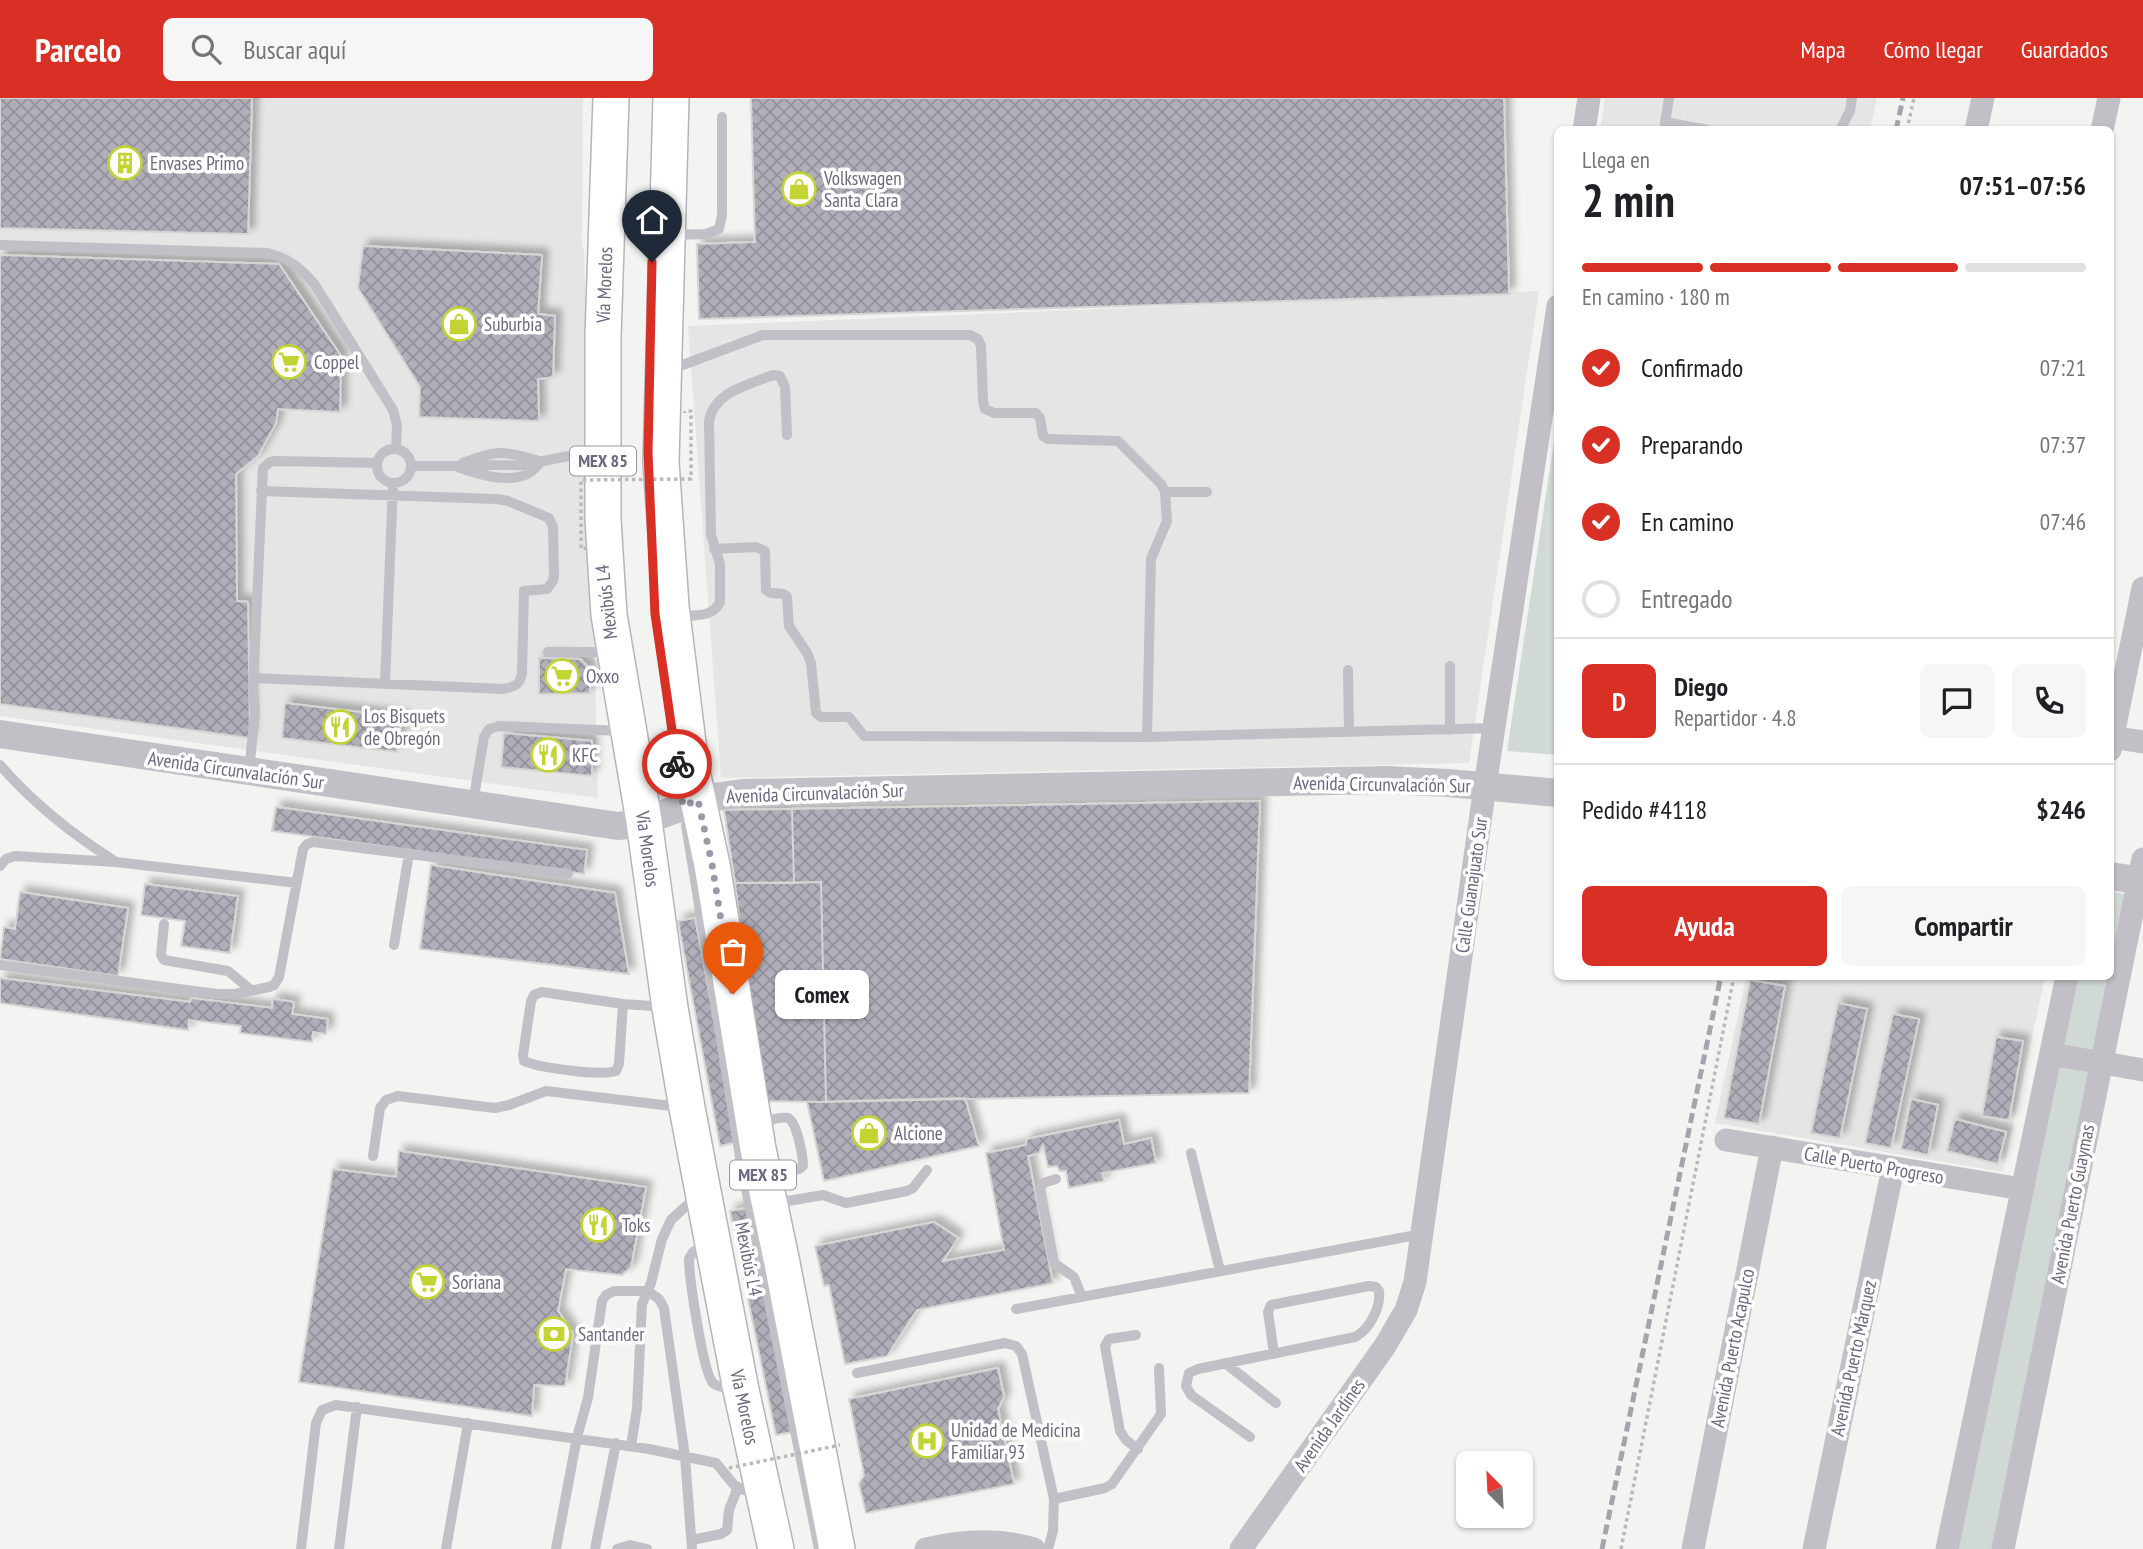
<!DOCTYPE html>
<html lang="es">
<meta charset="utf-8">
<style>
body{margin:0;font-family:"PT Sans Narrow",sans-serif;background:#f6f6f6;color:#202124;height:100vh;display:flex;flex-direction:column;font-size:26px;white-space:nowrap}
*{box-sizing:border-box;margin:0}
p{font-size:23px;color:#757577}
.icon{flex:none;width:38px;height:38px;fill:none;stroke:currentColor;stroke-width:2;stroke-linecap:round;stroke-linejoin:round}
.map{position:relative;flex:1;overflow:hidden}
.sheet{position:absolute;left:1554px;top:28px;width:560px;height:854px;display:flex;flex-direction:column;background:#fff;border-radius:10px;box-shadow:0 2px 5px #0004}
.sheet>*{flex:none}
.needle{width:46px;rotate:336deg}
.tools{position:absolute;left:1456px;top:1353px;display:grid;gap:14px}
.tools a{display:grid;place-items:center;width:77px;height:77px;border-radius:10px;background:#fff;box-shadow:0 2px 5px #0004;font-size:35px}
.pin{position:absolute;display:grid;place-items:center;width:60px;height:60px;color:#fff;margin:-72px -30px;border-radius:50% 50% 50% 0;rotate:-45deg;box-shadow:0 0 7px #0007}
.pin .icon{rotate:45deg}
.courier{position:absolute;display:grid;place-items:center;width:70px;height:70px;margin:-35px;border:5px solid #d93025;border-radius:50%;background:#fff;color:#222;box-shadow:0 2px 9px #0007}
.bubble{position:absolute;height:49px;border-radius:10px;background:#fff;box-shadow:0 2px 5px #0004;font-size:23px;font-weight:600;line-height:49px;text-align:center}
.head em{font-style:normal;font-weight:600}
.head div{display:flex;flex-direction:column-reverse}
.head{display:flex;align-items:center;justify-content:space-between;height:119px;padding:0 28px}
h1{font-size:46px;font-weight:600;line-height:52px}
.bar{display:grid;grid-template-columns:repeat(4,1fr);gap:10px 7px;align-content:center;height:84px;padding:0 28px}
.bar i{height:9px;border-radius:5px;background:#e0e0e0}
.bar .on{background:#d93025}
.bar p{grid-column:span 4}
.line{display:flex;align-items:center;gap:18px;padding:0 28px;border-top:2px solid #e0e0e0}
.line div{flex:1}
.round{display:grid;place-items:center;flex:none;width:74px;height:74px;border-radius:10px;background:#f6f6f6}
ol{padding:0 28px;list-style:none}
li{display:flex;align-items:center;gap:21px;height:77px}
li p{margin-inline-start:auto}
li .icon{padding:7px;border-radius:50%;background:#d93025;color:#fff;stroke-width:4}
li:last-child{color:#757577}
li i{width:38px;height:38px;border:4px solid #e0e0e0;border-radius:50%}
.button{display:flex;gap:14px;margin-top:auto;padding:14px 28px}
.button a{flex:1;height:80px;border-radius:10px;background:#d93025;color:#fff;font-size:28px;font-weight:600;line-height:80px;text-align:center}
.button a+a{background:#f6f6f6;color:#202124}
header{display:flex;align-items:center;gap:42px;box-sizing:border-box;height:98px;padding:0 35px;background:#d93025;color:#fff}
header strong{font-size:33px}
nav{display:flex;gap:38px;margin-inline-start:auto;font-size:24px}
.search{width:490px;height:63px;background:#f6f6f6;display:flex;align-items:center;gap:18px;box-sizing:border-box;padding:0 24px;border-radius:10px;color:#757577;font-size:26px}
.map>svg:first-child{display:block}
.built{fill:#e4e5e4}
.park{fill:#d0d9d5}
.building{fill:url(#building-cross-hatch);stroke:#d4d6d4;stroke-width:2;filter:url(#shadow)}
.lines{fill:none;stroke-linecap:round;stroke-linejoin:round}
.primary-casing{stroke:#b6b4ba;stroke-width:38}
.path{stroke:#b9b8bc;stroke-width:3.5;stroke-dasharray:3.5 3.5;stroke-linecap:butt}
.service{stroke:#c2c0c6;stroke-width:10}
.minor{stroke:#c2c0c6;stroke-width:23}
.tertiary{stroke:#c2c0c6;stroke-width:28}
.primary{stroke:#fff;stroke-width:35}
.rail{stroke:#a6a3ac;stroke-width:5;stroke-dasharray:10 5;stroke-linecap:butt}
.path-bridge{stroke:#b9b8bc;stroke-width:3.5;stroke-dasharray:3.5 3.5;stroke-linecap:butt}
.done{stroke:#9c98a7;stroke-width:7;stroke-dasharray:0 12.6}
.route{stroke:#d93025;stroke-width:9}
.labels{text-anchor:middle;stroke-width:7;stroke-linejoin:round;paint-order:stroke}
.shield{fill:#fff;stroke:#9a94a5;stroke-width:2}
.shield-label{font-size:18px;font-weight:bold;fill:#6e667f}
.poi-label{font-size:19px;fill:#6e667f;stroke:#fff;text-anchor:start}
.street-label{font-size:19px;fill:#6e667f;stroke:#fff}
</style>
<header>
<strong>Parcelo</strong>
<div class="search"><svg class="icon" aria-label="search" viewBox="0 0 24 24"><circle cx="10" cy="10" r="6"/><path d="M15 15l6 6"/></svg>Buscar aquí</div>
<nav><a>Mapa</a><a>Cómo llegar</a><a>Guardados</a></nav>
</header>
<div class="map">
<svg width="2143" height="1451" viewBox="0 0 2143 1451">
<defs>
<pattern id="building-cross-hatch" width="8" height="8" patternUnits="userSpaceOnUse" patternTransform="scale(1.75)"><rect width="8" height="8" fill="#b0aeb8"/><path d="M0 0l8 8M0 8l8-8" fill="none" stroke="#93919b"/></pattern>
<filter id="shadow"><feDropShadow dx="6" dy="-6" stdDeviation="3.5" flood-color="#0004"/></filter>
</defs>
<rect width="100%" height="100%" fill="#f1f4f1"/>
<path class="built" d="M0,0H583L582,149L584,150L598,700L0,618Z
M1605,0H1877L1870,31L1600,32Z
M1539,193L1469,665L721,680L688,228Z
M1746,879H2045L2003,1074L1715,1025Z"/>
<path class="park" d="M1557,324L1558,657H1557L1507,653Z
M2111,793L2132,798L1998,1451H1954L2074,879L2110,878Z"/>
<path class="building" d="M0,0H252L248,136L0,130Z
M751,0H1504L1509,196L699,221L697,146L755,144Z
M363,148L542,157L538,216L555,218L553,279L538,281L539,323L419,319L420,289L358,190Z
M0,157L279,166L341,258L340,314L278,311L276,325L258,358L236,376L237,503L248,504L250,640L0,606Z
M539,560L580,561L590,571V595L539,596Z
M285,605L402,619L397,654L282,640Z
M504,635L592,643V678L501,669Z
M1260,703L1249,995L826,1004L821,784L794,785L792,711Z
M276,709L587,752L584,776L272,733Z
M792,711L794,785H735L724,712Z
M431,767L615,795L629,876L420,851Z
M821,784L826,1004L762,1003L735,785Z
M145,786L238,798L230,855L181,848L185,823L141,817Z
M20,794L128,810L118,878L0,861L4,829L15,831Z
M695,820L737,1044L720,1048L678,823Z
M0,880L190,904L191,900L272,910L273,901L294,904L292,916L328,921L326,936L313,934L312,944L240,935L241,928L189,922L188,932L0,905Z
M1750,882L1785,888L1759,1026L1724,1020Z
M1838,905L1867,911L1840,1040L1811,1035Z
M1893,916L1919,921L1891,1050L1865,1045Z
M1996,939L2023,943L2009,1022L1982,1018Z
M965,1000L979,1048L824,1083L807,1004Z
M1911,1001L1938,1007L1928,1057L1901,1051Z
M1955,1021L2006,1034L1998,1066L1947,1053Z
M1119,1022L1124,1046L1151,1040L1156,1065L1102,1075L1104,1083L1069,1090L1066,1073H1060L1057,1068L1048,1069L1043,1047L1039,1055L1028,1058L1053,1185L917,1212L887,1258L845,1266L829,1187L824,1188L815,1148L934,1124L958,1140L943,1163L1004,1152L986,1055L1026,1047L1027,1041Z
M399,1053L646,1089L631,1169L622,1177L566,1171L558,1213L573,1236L565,1288L534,1287L532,1318L299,1284L333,1071L396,1079Z
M747,1110L792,1334L776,1337L730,1113Z
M998,1270L1004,1299L998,1311L1014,1386L866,1415L859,1386L864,1377L849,1301Z"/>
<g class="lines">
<defs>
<path id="primary" d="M611,0L603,239V422L609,517L644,723L670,910L687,1010L741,1292L776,1451
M671,0L661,364L671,508L691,669L712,767L758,1051L782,1165L837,1451"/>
</defs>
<use href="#primary" class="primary-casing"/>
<path class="path" d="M1907,32L1914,0
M1621,1451L1734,878"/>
<path class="service" d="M1665,24L1708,32
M1664,32L1669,0
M1840,32L1850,13L1852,0
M671,137L706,136L719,131L722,117V19
M0,147L268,155C289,161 301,170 315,187L393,312L397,327L396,351
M669,272L763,237H970L978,241L981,248L983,303L985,311L994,315H1036L1040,320L1043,338L1048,341L1118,343L1161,386L1165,394L1167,423L1151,461L1147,639
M377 368a17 17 0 1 1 34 0a17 17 0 1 1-34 0Z
M463,365C496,352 505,352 539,363
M411,368L523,367L579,356L600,357
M460,370C478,376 503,384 522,378C529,377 535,370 540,365
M1165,394H1207
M714,451L756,449L765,453L766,492L771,495L784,496L787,499L789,528L807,555L811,565L816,615L821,619H849L864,638L1147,639L1494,630
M678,518C693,517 713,520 720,504V466L711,437L709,324C713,294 748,287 773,277L780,278L785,289L787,337
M548,554H612
M1450,568V632
M1348,572L1349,633
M253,580L503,591C514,589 520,587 522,575L524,493L547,491L553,483L554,478L553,429L549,420L508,403L497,401L261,393
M385,586L393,386
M0,667C32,704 72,736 113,762
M249,674L255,614L253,589L263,370L270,364L276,363L377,365
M473,705L484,639L489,631L499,628L622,633
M686,727L742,1071L819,1451
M0,768L6,761L15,758L116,764L297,785
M164,826L161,857L164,862L228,873L251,892
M394,847L409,755
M0,867L216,896H235L269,889L274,887L279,879L303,751L307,746L313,744L568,776
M542,894L623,906L619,966L616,973C600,978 540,970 524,963L523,957L531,903L534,897Z
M623,906L666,909
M760,1025C767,1023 781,1018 788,1020C797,1024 803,1058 803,1068L799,1071L767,1078
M1191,1055L1220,1173
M373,1058L380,1010L386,1002L398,998L495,1010L509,1007L546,993L680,1009
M1056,1081L1043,1085L1040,1091L1054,1165L1074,1179L1082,1199
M776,1105L823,1097L846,1105L907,1093L913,1090L927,1072
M706,1145L693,1154L689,1161C689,1179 703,1275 713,1285C718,1290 728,1290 734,1291
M1016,1211L1422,1136
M1136,1237L1109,1241L1105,1248L1120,1333L1126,1342L1138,1351
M1225,1265L1276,1305
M857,1275L1005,1245L1016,1248L1022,1256L1054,1401L1053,1433L1048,1451
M1250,1339L1191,1297L1186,1288L1189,1275L1198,1271L1355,1239C1370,1231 1381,1209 1379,1193L1376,1189L1369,1188L1271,1207L1268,1214L1274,1256
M631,1348L637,1310L642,1206L651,1185L662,1141L671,1122L686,1108L701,1103
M1054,1401L1105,1390L1112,1386L1161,1316L1159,1270
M692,1442L721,1436L727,1432L729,1412L738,1389
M301,1451L316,1325L322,1312L336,1307L649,1351L716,1365L734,1387L744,1392L757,1393
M339,1451L357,1309
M446,1451L468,1325
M556,1451L577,1339L588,1300L602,1203L606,1197L614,1193H648L659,1201L664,1210L685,1359L692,1451
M595,1451L616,1345
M617,1451L630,1447L647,1451"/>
<path class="minor" d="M1584,32L1589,0
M1976,32L1983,0
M2102,32L2109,0
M2110,639L2143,644
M2110,652L2143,490
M2051,956L2143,972
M1726,1042L2022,1091
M926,1451C961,1443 999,1440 1034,1451
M1241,1451L1385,1248L1406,1212L1415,1184L1485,688L1558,208
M1693,1451L1772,1049
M1814,1451L1893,1070
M1947,1451L2067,878
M2003,1451L2143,761"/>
<path class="tertiary" d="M0,636L618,728L635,726L707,700L745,695L1387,682L1448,685L1558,695
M2110,778L2143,783"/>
<use href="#primary" class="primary"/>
<path class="rail" d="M1896,32L1903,0
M1602,1451L1721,878"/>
<path class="path-bridge" d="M587,450L581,451V382L691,381V313L685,314V315
M729,1370L840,1347"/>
</g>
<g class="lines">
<path class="done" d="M677,666L683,708L698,702L712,766L733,896"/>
<path class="route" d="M652,164L648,355L655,516L677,666"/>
</g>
<defs>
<symbol id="building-ring" viewBox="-11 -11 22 22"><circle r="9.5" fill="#fff" stroke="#c3d332" stroke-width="1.5"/><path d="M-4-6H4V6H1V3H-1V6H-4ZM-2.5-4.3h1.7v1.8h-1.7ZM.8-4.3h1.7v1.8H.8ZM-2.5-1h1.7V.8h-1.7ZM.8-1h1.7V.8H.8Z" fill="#c3d332"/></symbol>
<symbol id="shop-ring" viewBox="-11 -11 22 22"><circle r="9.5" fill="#fff" stroke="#c3d332" stroke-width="1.5"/><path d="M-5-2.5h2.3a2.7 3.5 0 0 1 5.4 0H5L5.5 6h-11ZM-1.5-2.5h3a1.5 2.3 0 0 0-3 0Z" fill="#c3d332"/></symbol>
<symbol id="supermarket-ring" viewBox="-11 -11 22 22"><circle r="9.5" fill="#fff" stroke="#c3d332" stroke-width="1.5"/><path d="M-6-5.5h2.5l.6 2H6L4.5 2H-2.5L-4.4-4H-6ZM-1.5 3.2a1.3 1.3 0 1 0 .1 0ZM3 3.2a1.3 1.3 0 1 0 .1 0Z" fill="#c3d332"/></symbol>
<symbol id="restaurant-ring" viewBox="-11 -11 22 22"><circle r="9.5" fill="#fff" stroke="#c3d332" stroke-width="1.5"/><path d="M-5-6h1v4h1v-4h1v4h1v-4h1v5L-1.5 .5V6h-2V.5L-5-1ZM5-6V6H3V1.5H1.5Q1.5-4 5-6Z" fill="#c3d332"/></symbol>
<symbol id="bank-ring" viewBox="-11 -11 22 22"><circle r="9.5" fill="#fff" stroke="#c3d332" stroke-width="1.5"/><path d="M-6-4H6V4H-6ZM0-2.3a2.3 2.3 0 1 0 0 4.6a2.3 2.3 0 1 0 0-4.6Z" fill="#c3d332"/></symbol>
<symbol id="hospital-ring" viewBox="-11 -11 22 22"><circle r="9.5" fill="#fff" stroke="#c3d332" stroke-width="1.5"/><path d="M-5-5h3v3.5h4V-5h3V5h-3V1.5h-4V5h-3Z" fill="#c3d332"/></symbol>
</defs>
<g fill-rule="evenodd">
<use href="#building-ring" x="106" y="46" width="38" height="38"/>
<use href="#shop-ring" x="780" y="72" width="38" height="38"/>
<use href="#shop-ring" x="440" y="207" width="38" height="38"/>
<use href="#supermarket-ring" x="270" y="245" width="38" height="38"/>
<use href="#supermarket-ring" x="543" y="559" width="38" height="38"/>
<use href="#restaurant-ring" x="321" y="610" width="38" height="38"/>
<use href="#restaurant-ring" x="529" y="638" width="38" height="38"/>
<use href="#shop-ring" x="850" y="1016" width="38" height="38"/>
<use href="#restaurant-ring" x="579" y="1108" width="38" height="38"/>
<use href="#supermarket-ring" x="408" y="1165" width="38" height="38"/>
<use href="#bank-ring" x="535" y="1217" width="38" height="38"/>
<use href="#hospital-ring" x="908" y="1324" width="38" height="38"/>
</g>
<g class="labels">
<g class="shield">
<rect x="570" y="348.5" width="66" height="29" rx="5"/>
<rect x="730" y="1062.5" width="66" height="29" rx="5"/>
</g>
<g class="shield-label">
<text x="603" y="369">MEX 85</text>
<text x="763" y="1083">MEX 85</text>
</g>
<g class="poi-label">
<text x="150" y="72">Envases Primo</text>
<text x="824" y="87">Volkswagen<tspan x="824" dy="22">Santa Clara</tspan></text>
<text x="484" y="233">Suburbia</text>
<text x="314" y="271">Coppel</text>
<text x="586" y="585">Oxxo</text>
<text x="364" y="625">Los Bisquets<tspan x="364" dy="22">de Obregón</tspan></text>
<text x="572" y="664">KFC</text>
<text x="894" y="1042">Alcione</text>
<text x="622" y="1134">Toks</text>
<text x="452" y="1191">Soriana</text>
<text x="578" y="1243">Santander</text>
<text x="951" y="1339">Unidad de Medicina<tspan x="951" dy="22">Familiar 93</tspan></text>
</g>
<g class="street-label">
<text transform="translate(604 187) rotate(-88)" y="7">Vía Morelos</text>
<text transform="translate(606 504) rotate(-97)" y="7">Mexibús L4</text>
<text transform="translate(236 672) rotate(8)" y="7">Avenida Circunvalación Sur</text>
<text transform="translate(1382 686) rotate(1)" y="7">Avenida Circunvalación Sur</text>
<text transform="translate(815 695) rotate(-2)" y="7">Avenida Circunvalación Sur</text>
<text transform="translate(648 751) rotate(82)" y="7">Vía Morelos</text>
<text transform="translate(1471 787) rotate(-82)" y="7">Calle Guanajuato Sur</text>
<text transform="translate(1874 1067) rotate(10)" y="7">Calle Puerto Progreso</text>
<text transform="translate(2072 1106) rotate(-79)" y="7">Avenida Puerto Guaymas</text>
<text transform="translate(749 1161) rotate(79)" y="7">Mexibús L4</text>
<text transform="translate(1732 1250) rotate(-79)" y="7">Avenida Puerto Acapulco</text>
<text transform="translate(1853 1260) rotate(-78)" y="7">Avenida Puerto Márquez</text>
<text transform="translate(745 1309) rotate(78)" y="7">Vía Morelos</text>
<text transform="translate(1329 1327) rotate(-55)" y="7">Avenida Jardines</text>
</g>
</g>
</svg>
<div class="tools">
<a><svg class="needle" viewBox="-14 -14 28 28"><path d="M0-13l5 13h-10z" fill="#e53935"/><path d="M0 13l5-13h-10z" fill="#757577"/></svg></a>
</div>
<div class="pin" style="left:733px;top:896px;background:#ea580c"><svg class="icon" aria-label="bag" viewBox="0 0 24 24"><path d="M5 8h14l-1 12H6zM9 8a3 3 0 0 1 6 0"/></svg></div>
<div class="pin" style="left:652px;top:164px;background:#1f2937"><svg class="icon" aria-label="home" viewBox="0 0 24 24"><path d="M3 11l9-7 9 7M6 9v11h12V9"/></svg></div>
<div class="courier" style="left:677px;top:666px"><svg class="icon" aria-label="bike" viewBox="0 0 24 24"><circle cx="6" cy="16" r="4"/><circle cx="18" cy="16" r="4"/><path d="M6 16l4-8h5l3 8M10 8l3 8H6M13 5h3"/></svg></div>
<div class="bubble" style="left:775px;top:872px;width:94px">Comex</div>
<section class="sheet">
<div class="head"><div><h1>2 min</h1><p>Llega en</p></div><em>07:51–07:56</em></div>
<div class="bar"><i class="on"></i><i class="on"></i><i class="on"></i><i></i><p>En camino · 180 m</p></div>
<ol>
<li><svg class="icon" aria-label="check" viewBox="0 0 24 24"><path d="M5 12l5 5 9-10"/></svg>Confirmado<p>07:21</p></li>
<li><svg class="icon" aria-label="check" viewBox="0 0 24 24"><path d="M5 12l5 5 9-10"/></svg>Preparando<p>07:37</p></li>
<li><svg class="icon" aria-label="check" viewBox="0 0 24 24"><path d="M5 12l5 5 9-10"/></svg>En camino<p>07:46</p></li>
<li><i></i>Entregado</li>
</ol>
<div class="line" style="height:126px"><b class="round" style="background:#d93025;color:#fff">D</b><div><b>Diego</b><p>Repartidor · 4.8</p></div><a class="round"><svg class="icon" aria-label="chat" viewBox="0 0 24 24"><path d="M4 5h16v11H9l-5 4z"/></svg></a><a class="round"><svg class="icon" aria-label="phone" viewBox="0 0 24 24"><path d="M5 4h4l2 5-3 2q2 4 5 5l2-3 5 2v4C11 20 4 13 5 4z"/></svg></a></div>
<div class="line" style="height:91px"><div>Pedido #4118</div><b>$246</b></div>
<div class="button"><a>Ayuda</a><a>Compartir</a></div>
</section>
</div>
